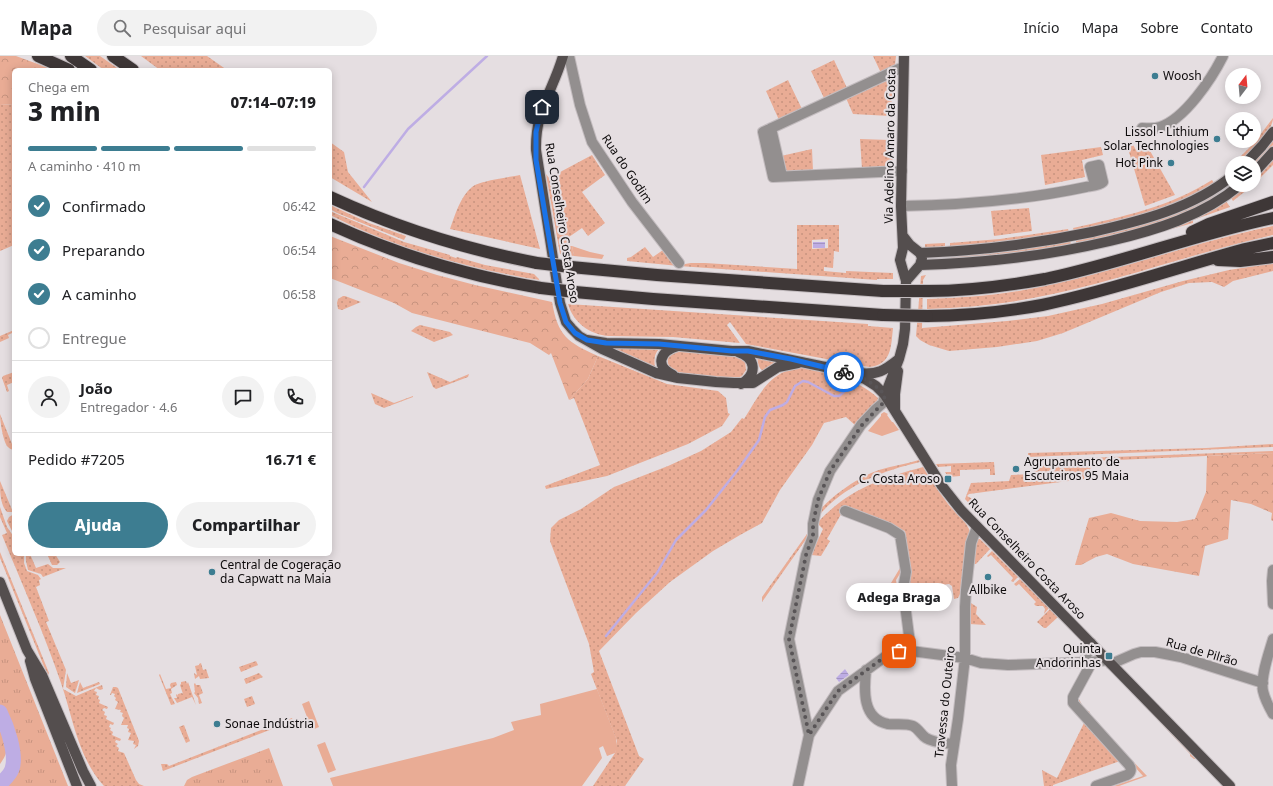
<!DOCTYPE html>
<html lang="pt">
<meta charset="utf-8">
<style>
body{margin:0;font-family:"Noto Sans",sans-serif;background:#f2f2f2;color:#202124;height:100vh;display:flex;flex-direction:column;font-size:15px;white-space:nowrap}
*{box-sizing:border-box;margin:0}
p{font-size:13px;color:#757577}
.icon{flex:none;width:22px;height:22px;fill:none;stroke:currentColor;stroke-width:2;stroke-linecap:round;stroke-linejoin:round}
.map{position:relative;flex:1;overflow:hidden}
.sheet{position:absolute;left:12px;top:12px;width:320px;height:488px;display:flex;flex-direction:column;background:#fff;border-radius:6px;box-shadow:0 2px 10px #0003}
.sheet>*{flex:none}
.needle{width:26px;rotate:16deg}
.buttons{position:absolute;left:1225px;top:12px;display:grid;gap:8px}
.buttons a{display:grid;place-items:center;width:36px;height:36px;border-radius:50%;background:#fff;box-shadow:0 2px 10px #0003;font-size:20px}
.pin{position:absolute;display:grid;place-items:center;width:34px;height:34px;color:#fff;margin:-17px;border-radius:8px;box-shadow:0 2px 6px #0006}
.courier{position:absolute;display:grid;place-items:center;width:40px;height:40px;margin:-20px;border:3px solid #1a73e8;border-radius:50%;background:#fff;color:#222;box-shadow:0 1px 5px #0007}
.bubble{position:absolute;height:28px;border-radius:14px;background:#fff;box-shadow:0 2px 10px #0003;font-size:13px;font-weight:800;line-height:28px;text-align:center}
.overview em{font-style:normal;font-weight:800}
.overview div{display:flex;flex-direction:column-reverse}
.overview{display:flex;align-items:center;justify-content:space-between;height:68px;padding:0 16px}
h1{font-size:26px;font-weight:800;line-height:30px}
.bar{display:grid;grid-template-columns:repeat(4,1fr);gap:6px 4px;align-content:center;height:48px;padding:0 16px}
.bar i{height:5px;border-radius:3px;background:#e0e0e0}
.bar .on{background:#3d7d91}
.bar p{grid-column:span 4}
.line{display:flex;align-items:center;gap:10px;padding:0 16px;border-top:1px solid #e0e0e0}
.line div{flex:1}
.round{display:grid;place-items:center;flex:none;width:42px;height:42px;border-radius:21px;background:#f2f2f2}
ol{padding:0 16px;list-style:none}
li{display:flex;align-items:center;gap:12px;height:44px}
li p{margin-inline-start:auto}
li .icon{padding:4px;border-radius:50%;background:#3d7d91;color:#fff;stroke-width:4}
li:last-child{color:#757577}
li i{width:22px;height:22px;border:2px solid #e0e0e0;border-radius:50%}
.action{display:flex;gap:8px;margin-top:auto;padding:8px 16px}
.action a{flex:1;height:46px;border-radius:24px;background:#3d7d91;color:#fff;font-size:16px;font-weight:800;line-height:46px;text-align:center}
.action a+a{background:#f2f2f2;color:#202124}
header{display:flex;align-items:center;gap:24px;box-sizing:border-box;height:56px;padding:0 20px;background:#fff;border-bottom:1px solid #e0e0e0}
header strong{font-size:19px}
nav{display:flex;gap:22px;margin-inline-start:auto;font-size:14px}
.search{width:280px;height:36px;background:#f2f2f2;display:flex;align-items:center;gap:10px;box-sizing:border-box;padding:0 14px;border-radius:22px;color:#757577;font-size:15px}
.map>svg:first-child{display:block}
.grass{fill:url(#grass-dots);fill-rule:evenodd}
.forest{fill:url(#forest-crowns)}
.park{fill:url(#park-tufts)}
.garden{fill:#e9ac95}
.water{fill:url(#water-rules)}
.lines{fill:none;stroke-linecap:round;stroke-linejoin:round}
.stream{stroke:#beade4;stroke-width:2.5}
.river{stroke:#beade4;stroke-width:15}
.minor-casing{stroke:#c3bcbf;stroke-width:12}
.major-casing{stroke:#c3bcbf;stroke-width:12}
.highway-casing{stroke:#c3bcbf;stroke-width:14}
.minor{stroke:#938f8f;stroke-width:10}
.major{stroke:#544e4e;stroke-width:10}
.highway{stroke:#3e3737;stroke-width:12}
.highway-bridge-casing{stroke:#c3bcbf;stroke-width:14;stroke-linecap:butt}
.highway-bridge{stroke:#3e3737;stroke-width:12}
.done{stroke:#595557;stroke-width:4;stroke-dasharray:0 7.2}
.route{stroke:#1a73e8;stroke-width:5}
.poi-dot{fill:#3d7d91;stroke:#e5dee1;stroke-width:1.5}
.labels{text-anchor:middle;stroke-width:4;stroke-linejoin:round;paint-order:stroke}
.poi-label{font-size:12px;fill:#0e0b0c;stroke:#e5dee1;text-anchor:start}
.street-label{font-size:12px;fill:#0e0b0c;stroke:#e5dee1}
</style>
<header>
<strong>Mapa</strong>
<div class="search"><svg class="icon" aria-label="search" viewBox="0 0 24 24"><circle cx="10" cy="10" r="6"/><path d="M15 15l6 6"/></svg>Pesquisar aqui</div>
<nav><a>Início</a><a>Mapa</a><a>Sobre</a><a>Contato</a></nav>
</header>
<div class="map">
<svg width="1273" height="730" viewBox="0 0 1273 730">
<defs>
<pattern id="grass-dots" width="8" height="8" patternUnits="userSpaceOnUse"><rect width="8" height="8" fill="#e9ac95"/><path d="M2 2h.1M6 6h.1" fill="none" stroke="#c7937f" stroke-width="1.8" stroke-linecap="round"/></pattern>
<pattern id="forest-crowns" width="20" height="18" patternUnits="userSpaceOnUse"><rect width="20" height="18" fill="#e9ac95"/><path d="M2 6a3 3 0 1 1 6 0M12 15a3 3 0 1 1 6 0" fill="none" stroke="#c7937f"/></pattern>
<pattern id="park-tufts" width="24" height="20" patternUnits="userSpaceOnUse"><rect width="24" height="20" fill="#e9ac95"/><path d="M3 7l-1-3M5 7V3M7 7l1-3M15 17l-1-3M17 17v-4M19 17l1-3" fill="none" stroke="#c7937f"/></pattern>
<pattern id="water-rules" width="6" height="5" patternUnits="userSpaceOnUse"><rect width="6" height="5" fill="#beade4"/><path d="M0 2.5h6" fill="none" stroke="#a294c2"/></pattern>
</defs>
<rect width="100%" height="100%" fill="#e5dee1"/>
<path class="grass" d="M85,0H100L120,14H104Z
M141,0H207L227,14H160Z
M873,0H896L895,9L881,17Z
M834,4L847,32L824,42L811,15Z
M893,22C901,29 893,36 892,43C891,49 891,54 890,60L853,58L846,42L890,23Z
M788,24L802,53L779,64L766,35Z
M0,48L14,49V189L0,195Z
M1273,62C1273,75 1249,98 1239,107H1234L1253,88Z
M860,83L889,84V98L893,99C893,104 893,108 889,111L862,113Z
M1273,84V89L1254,110V107H1253Z
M330,86L344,96L348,116L372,146L330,121Z
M1145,86L1175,139L1145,150L1127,89L1132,87L1136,94L1140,92L1138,88Z
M1101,91L1103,99L1082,104L1085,121L1045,129L1041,99Z
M812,93L813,115L790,116L785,115L781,100Z
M592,99L605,119L582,136L605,167L588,180L582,172L566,183L569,190H572L574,200L560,198L546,118L549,122Z
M1273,104V109L1254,128V124Z
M520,119L540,193L450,173C455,159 460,141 472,131C479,125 510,121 520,119Z
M1212,124L1214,127C1171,153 1123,164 1074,175L1073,172C1121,161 1170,151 1212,124Z
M1248,129H1253L1233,145L1231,142Z
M1219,135L1221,137C1177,165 1126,177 1076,187V184C1111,176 1147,170 1181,156C1194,150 1206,142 1219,135Z
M1226,145L1230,151L1193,164V167L1157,177L1198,161Z
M330,149L369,167L406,180L404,184L337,157L330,153Z
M1029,152L1032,175L994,180L991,155Z
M330,155L404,186L450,199V200L456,202L457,201L485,209L534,218L540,224C468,213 395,192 330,159Z
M797,169H839V196L834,195L833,212L824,211V215L846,217V215L893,217V223H877V224L679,210L627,205V202L631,201L645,191L653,201L663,194L679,209L691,207H705L797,213ZM828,183V192L812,193V184Z
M1273,170V179C1192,197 1114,227 1033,242C998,249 962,252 927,253V243C960,242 992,240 1024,234C1108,219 1189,187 1273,170Z
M1068,173L1069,176L1010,186L950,191V187L1000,183Z
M1070,185L1071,188L1022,197L951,203V201L1012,195Z
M945,187V191L925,192V188Z
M1273,207V215L1233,225L1224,231L1212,226L1189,227L1161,236L1063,277L1037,285L997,291L949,295L929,289L920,284L916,280L921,220L931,218L926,219L923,224L922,272L1007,265L1048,260L1102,248L1183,225L1229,214Z
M343,240H345L361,246L342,254L338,253L337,247L338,243Z
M568,248L868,268V270L893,272C891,290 892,309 869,311L746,288L730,266L727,269L740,287L673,281L609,280C590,279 573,266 568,248Z
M420,269L450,276L453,279L434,286L411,275L416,271Z
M14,274V276L8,279L9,282L0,286V280Z
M608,290L659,293C654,298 654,305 655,311Z
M675,294L736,299L745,305L746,314L742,320L735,323L675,316C669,311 666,308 669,299Z
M598,300L667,328L718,335L726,342L728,357L730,358L722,370L688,388L607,420L546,433L545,430L600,409L574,342L569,344L588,323Z
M757,300L774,303V308L764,315C758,313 758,306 757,300Z
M798,311C825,315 858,323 878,342L877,346L856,370L846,361L824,367L812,389L780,434L762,467L740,479L713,495L670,526L636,557L599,595L639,700L644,703L625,730H593L615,697L617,685L591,618L594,616L589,588L550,485L551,472L559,464L581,453L614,431L668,410L701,395L731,376L742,362L744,363C755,346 765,324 784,316L783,312Z
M14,316V326L7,329L9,335L7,336L2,322L3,320Z
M427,316L450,326L469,318L468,321L436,333L433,331Z
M371,337L394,347L413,340V341L384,352L375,348Z
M0,358L14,393V394C11,393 10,393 8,391C3,386 0,365 0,358Z
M1273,388V391L1028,401V397L1206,392Z
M1273,395V397L1095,405L1084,423L969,438L967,440L978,446L977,456L965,443L971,427L1009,425L1011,419L1034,418V407L1060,406V403Z
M919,404L920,406C882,415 848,428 821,457L819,455C833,439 858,421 879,414C892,410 906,408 919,404Z
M994,406L995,419H990V413L960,414V420L948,421L945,416H951V410L938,411L936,408Z
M923,411C931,424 939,436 948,448C955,457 967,465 970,476L962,534L958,542L954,543L952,530L949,528L911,533L905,475L844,453L827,483L830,485L821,500L811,499L823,473L817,467C849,433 879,423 923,411Z
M0,425L13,456H7C0,449 0,435 0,425Z
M0,451L7,471L14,481V498H24V507L27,515L38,519L41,523L39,524L40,529L36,531L49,565L46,566L66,614L63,633L76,640L102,629L103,633L100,634L96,632L94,635L97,636L96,639L99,640L98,643L100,644L99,647L108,651L107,653L104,652L102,654L105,656L104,659L107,660L106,663L114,667L113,669L110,668L109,671L111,672L110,674L113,676L112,679L121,683L120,685L116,684L115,686L118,688L116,690L119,692L118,695L124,697L136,724L139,728L144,730H104C78,702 73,662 61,627C44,577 22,528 2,479L7,477L0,461Z
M14,458V479L7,465L9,461Z
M807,478L809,479L762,546V541Z
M977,483H980L990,493L976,508H973V488Z
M992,495L1018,521L1013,526L1011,525L1013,522L991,499L988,501L987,500Z
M0,496L49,617L48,619L47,618L0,502Z
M26,498H30L36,512L48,508L53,512H66L43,521L41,518L28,514L26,505Z
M47,498H55L60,506L57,509H52Z
M1020,523L1049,552L1044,558L1045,553L1043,550H1036L1034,548L1036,546L1019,528L1016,530L1014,528Z
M971,547L977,551L976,558L986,569L969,568L970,549Z
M1050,553L1058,561L1046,572H1044L1037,566Z
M256,605L258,609L241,616L239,611Z
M201,607L203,614L206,613L209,622L200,623L199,620L195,623L194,617L197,619L195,610L199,609V608Z
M67,617L71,627L79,624L75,637L66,631Z
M259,617L263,621L246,628L244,623Z
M160,618L166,633L171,632L170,629L171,627L176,626L177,629L171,633L172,637L170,638L175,648L171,649L159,619Z
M186,625L187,628L188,626L196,649L192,641L177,647L174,642H177L176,639L177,638L178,640V638L182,637L183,638L180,629L181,628V626Z
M80,626L83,632L99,626L100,628L77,637Z
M195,627L196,629H200L203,637L199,639L202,647L199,648L198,642L194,637L195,636L194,628Z
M113,631H116L118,632L139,685L138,690L134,693L136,689L133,688L134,685L128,684L131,677L128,676L129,673L127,672L128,669H121L124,662L122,660L123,657L120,656L121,654L115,653L118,646L115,644L116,642L114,640L115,638L112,637L111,639H110Z
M252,640L255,648L247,651L244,643Z
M1135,640L1196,703H1194L1190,700V698Z
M292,662L293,665L163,715L161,708H167L169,710Z
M1084,667L1120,705L1053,729V730H1044L1042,714L1057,722Z
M184,669L190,685L186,687L179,671Z"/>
<path class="forest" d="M0,0H16L54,14H14V49L0,48Z
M330,180L399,207L437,219L475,229L552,246C558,280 567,286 598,300L588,323L569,344L551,297L549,299L530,287L412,257L394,247L330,222Z
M1273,397V465L1271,464L1272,457L1251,448L1231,444L1228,483L1205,490L1199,520L1133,508L1107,498L1096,501L1081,509H1075L1089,462L1111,457L1140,465L1177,466L1195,463L1206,436L1207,400Z
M1,675C7,690 10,695 0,708V676Z"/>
<path class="park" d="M0,559L68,730H4L12,721L17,702V690L13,678L0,653Z
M269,692L283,730H184L187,724L192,721Z"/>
<path class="garden" d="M572,190L590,196L604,199L602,203L574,200Z
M884,356L888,358L887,359L892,366H893L899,374L882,380L868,375L881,360V358Z
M900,512L901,516L896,524L898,537L888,532Z
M597,633L616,682L617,691L615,697L607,700L603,690L599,692L602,702L582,730H333L330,722L493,682L514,674L511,666L541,659L540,648Z
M1078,641L1084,653L1090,656L1088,658L1147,720L1119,730H1114L1143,720L1077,647L1076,644Z
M309,645L319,671L312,674L302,648Z
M325,686L336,714L328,717L317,689Z"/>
<path class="water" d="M813,186H825V192H813Z
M845,613L849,619L839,626L836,622Z"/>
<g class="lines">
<path class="stream" d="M364,131L408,73L487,0
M606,580L657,517L676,484L706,454L737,415L759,384L765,361L770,354L783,349L787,346L795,330L803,325L808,326L834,340H839L845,335"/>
<path class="river" d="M0,656C7,670 17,698 12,713C10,719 4,724 0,728"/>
<defs>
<path id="minor" d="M569,0L580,49L592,86L632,146L679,207
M771,72L782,120
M1142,72C1148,72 1154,73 1160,71C1185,63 1212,22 1223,0
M902,115L773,121L763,76L903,11
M901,150C963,149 1025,144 1086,131C1091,130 1099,130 1103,126L1099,109L1090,111L1095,129
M845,455L889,472L900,479L906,516L903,533L911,595
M1273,514L1272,525L1273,548
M1273,583C1269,597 1260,621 1263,635C1265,644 1269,651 1273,658
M1084,606L1091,587
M1092,606L1073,641V647L1129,709C1132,713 1131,717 1127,719L1096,730
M1111,608L1134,598L1141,596H1155L1181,601L1263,627
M866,614C864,634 862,663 888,668C896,669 905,667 913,670C919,673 921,679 926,682C934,687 945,687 953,688
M809,679L838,635L886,600L899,595H911L965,602L981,607L1008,609L1092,606L1107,604
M798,730L809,679L789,583L806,499L813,480V468L818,444L830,415L861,369L876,353L883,347L885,339
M952,730L951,709L958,663L965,602V551L966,534L971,487L977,471"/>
<path id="major" d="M563,0C553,35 535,54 536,94L560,247L566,266L572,273L579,280L602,293L656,317L678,322L716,326L734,327H753L778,311L798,307
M1246,107L1262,90L1273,76
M1254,117L1273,96
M903,180L910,189L920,197L922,202L920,209L906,225
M920,197C978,195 1035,188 1092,176C1141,165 1193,152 1232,120
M920,209C984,207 1047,200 1110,185C1156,174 1203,160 1240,129
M587,284L606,287L659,288L732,295H748L835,313L865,323L876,330L885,339L942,430L961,454L1230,730
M738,296C756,302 758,318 741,328
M858,317C878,319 884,315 899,303
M673,319C654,310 660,295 678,290
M885,339L899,303L903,288L905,273L906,225L900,204L903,192L901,150L904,0
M895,355V338L898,315
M0,526L27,594L42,619L83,715L91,730
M30,605L35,623L77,730"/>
<path id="highway" d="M38,0L69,14
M71,0L91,14
M113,0L133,14
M330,141C397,172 464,193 537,207
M330,168C397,199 468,220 541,232
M1192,176L1209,168L1273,146
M1218,204L1240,205L1273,201
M571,211L657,219L883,235
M928,235C967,235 1006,230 1045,223C1122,207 1196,178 1273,162
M575,236L653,243L883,259
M927,260C966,260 1004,256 1042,249C1111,235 1178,211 1245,193L1273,187"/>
</defs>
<use href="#minor" class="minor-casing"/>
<use href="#major" class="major-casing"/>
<use href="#highway" class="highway-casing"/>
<use href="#minor" class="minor"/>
<use href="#major" class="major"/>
<use href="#highway" class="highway"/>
<defs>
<path id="highway-bridge" d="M537,207L571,211
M541,232L575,236
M883,235H928
M883,259L927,260"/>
</defs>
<use href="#highway-bridge" class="highway-bridge-casing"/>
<use href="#highway-bridge" class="highway-bridge"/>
</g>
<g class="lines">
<path class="done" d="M844,316C861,320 873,326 885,339L883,347L862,369L830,415L818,444L813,468V480L806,499L789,583L809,679L838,635L886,600L899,595"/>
<path class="route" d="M542,51L536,76V104L560,247L566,266L575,277L587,284L606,287L659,288L732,295H748L791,303L844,316"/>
</g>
<g class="poi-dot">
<circle cx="1155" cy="20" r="4"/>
<circle cx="1217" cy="83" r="4"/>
<circle cx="1171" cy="107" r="4"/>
<circle cx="1016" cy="413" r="4"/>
<rect x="944" y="419" width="8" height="8" rx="2"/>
<circle cx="212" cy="516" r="4"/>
<circle cx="988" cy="521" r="4"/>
<rect x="1105" y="596" width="8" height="8" rx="2"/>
<circle cx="217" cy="668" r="4"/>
</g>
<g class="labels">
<g class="poi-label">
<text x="1163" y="24">Woosh</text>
<text x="1209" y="80" text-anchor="end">Lissol - Lithium<tspan x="1209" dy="14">Solar Technologies</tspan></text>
<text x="1163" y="111" text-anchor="end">Hot Pink</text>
<text x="1024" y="410">Agrupamento de<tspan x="1024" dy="14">Escuteiros 95 Maia</tspan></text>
<text x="940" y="427" text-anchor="end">C. Costa Aroso</text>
<text x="220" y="513">Central de Cogeração<tspan x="220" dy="14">da Capwatt na Maia</tspan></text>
<text x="988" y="538" text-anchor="middle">Allbike</text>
<text x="1101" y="597" text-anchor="end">Quinta<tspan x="1101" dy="14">Andorinhas</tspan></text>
<text x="225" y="672">Sonae Indústria</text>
</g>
<g class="street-label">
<text transform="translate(890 90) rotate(-89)" y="4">Via Adelino Amaro da Costa</text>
<text transform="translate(627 113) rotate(56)" y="4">Rua do Godim</text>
<text transform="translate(562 167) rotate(81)" y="4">Rua Conselheiro Costa Aroso</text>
<text transform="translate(1027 503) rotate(46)" y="4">Rua Conselheiro Costa Aroso</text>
<text transform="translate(1202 596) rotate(16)" y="4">Rua de Pilrão</text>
<text transform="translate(945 646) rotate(-84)" y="4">Travessa do Outeiro</text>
</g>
</g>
</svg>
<div class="buttons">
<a><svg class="needle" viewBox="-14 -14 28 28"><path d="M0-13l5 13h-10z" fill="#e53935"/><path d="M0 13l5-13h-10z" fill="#757577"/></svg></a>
<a><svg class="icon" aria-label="locate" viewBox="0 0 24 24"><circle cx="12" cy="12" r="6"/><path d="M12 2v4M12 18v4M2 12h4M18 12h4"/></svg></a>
<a><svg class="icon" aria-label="layers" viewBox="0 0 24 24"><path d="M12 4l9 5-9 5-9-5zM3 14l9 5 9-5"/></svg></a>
</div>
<div class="pin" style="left:899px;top:595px;background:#ea580c"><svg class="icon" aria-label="bag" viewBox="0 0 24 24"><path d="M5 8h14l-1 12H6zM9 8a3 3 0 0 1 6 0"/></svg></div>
<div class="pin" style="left:542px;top:51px;background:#1f2937"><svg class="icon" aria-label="home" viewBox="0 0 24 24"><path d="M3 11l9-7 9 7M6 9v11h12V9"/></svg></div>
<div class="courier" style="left:844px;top:316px"><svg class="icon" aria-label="bike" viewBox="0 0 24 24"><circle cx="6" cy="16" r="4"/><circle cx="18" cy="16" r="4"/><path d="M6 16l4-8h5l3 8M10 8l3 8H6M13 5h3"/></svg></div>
<div class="bubble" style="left:846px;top:527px;width:106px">Adega Braga</div>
<section class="sheet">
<div class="overview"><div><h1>3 min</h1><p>Chega em</p></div><em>07:14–07:19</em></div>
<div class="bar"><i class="on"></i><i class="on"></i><i class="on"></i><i></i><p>A caminho · 410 m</p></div>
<ol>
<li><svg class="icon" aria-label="check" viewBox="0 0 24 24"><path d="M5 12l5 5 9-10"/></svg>Confirmado<p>06:42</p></li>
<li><svg class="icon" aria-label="check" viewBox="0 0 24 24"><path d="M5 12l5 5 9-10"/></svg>Preparando<p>06:54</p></li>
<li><svg class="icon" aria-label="check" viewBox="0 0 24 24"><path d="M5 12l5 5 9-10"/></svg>A caminho<p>06:58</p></li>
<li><i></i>Entregue</li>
</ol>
<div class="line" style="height:72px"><a class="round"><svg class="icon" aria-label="person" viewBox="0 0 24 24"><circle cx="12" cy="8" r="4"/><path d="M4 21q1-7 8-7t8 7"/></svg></a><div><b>João</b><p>Entregador · 4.6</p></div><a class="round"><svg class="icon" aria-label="chat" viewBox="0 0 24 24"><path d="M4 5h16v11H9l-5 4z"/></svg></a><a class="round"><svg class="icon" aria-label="phone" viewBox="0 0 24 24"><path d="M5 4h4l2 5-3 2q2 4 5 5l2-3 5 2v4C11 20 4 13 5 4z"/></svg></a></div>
<div class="line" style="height:52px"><div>Pedido #7205</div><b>16.71 €</b></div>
<div class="action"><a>Ajuda</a><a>Compartilhar</a></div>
</section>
</div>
